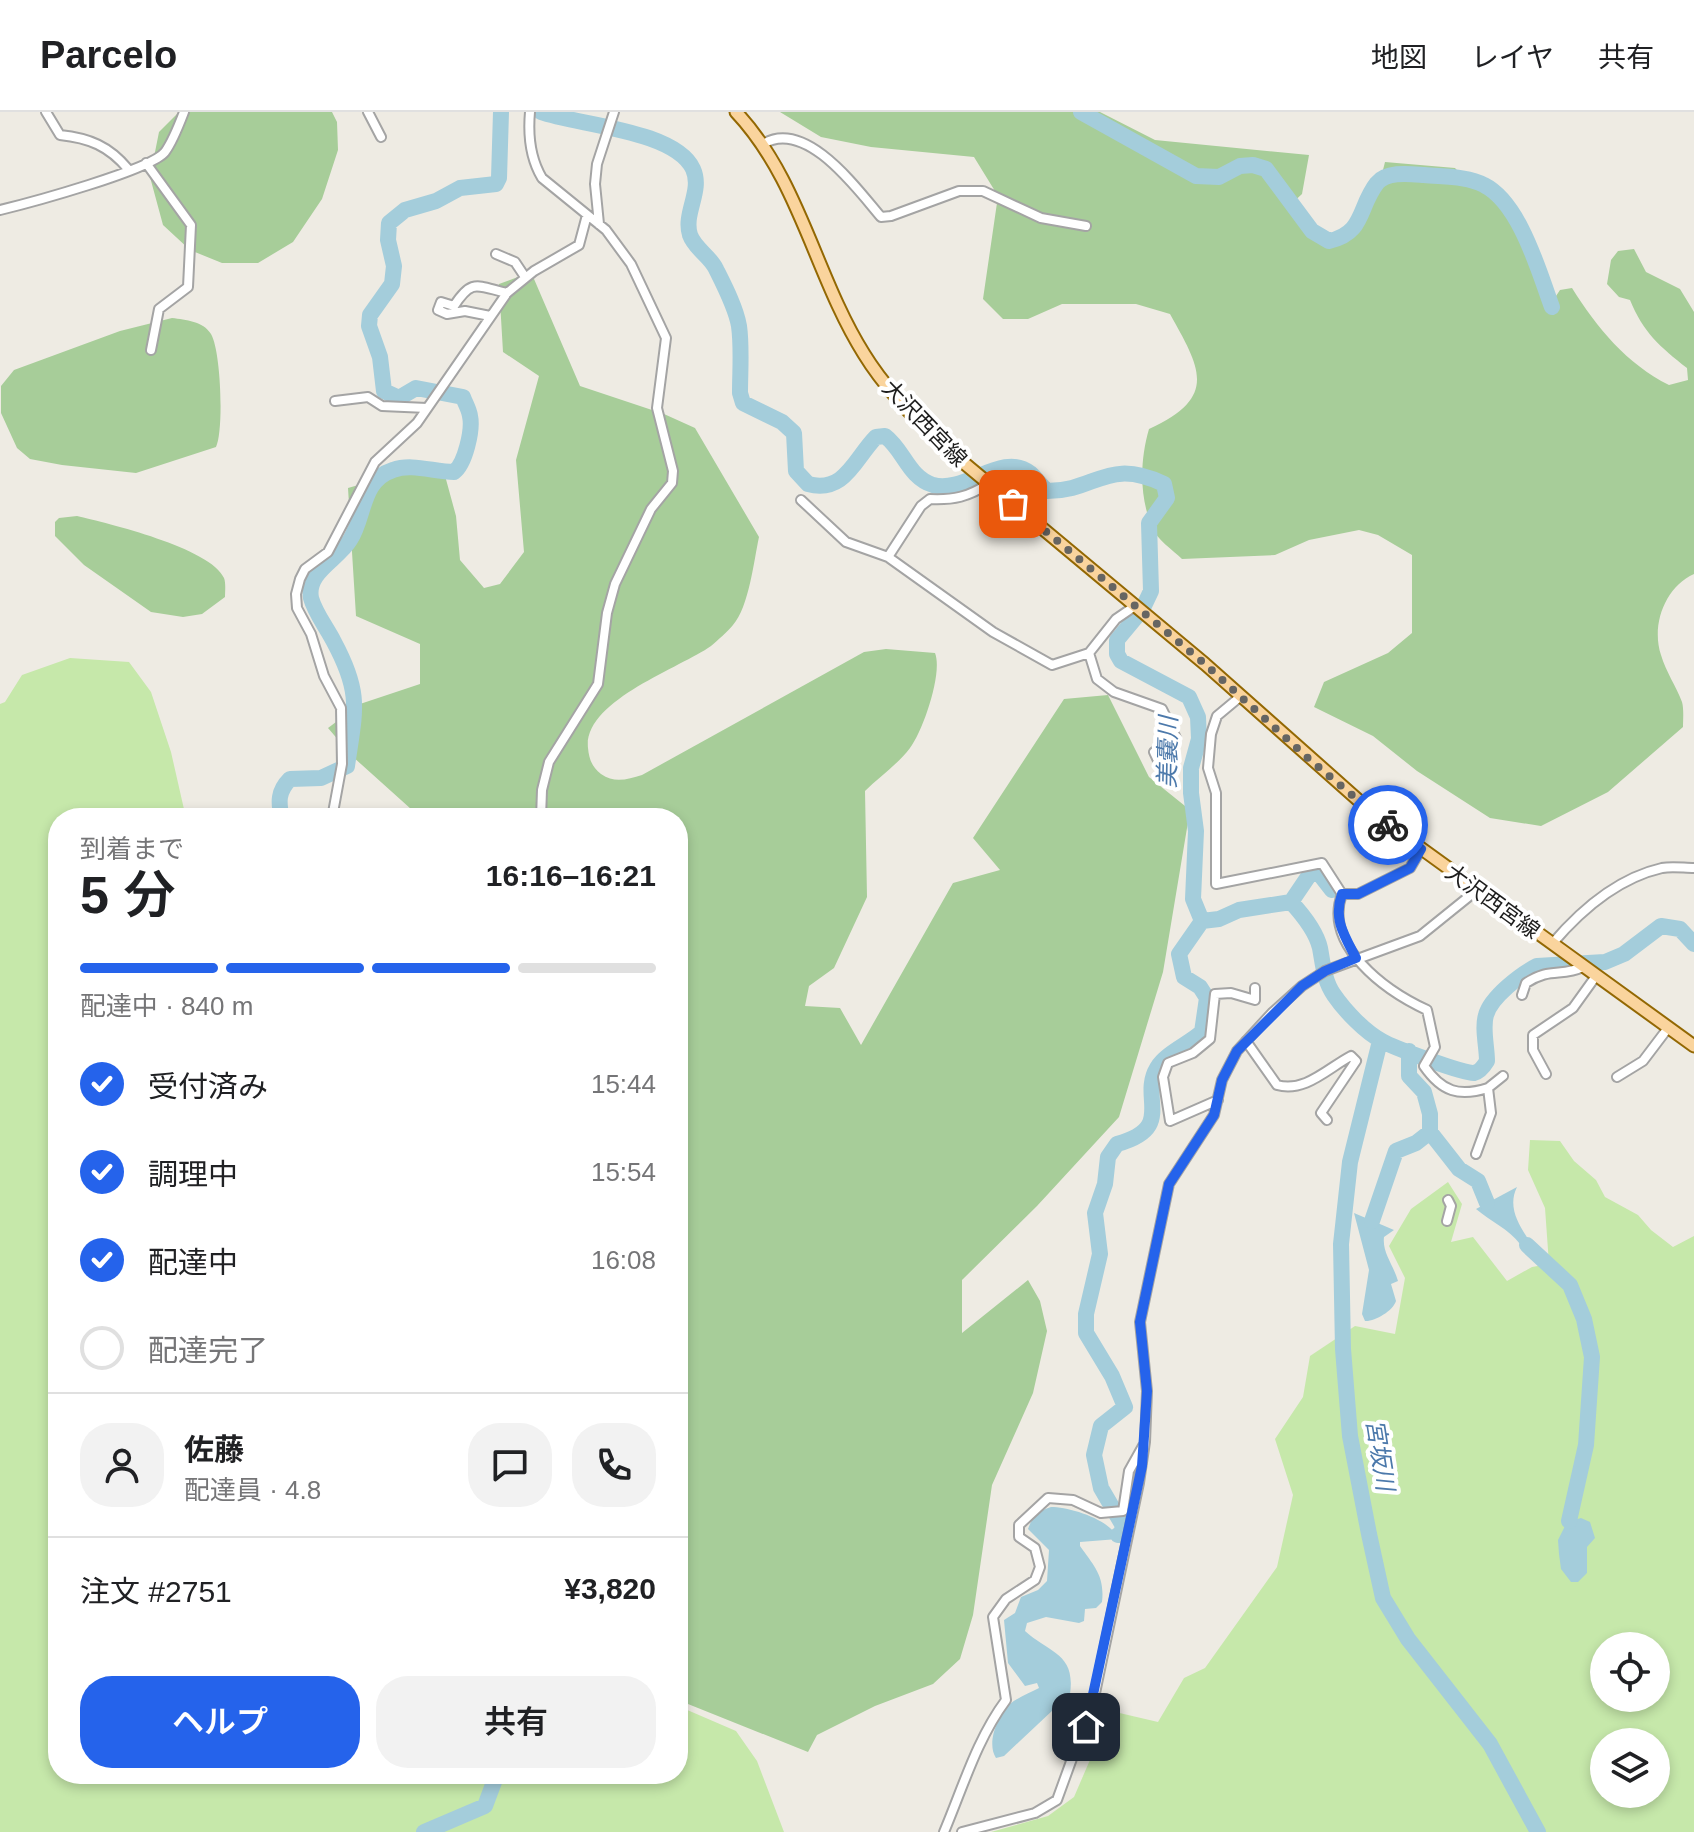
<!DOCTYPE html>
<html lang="ja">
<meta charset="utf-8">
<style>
body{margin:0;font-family:Arial,"Noto Sans JP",sans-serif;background:#f2f2f2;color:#202124;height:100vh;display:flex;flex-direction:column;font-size:30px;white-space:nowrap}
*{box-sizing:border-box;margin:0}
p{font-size:26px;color:#757577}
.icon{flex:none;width:44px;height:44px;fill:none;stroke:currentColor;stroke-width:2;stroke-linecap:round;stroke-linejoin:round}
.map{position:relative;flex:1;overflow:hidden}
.panel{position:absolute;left:48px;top:696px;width:640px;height:976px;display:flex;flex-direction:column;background:#fff;border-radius:32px;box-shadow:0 4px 12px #0003}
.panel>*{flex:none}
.fabs{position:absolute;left:1590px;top:1520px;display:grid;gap:16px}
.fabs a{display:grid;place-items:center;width:80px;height:80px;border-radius:50%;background:#fff;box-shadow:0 4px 12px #0003;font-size:40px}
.pin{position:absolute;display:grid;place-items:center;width:68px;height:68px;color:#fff;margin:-34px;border-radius:16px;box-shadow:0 4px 12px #0006}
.courier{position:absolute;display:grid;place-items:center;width:80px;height:80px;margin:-40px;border:6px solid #2563eb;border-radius:50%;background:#fff;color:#222;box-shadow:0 2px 10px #0007}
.overview em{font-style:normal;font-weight:600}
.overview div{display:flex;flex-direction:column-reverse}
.overview{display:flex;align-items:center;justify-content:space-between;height:136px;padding:0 32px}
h1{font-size:52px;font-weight:600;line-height:60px}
.bar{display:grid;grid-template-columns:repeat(4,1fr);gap:12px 8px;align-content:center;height:96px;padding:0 32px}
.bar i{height:10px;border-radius:6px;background:#e0e0e0}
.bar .on{background:#2563eb}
.bar p{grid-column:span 4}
.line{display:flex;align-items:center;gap:20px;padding:0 32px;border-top:2px solid #e0e0e0}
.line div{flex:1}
.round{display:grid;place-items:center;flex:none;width:84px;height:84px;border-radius:32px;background:#f2f2f2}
ol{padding:0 32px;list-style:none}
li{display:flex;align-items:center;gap:24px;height:88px}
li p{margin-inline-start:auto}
li .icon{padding:8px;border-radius:50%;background:#2563eb;color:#fff;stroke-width:4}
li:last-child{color:#757577}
li i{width:44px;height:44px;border:4px solid #e0e0e0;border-radius:50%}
.cta{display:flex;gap:16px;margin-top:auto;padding:16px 32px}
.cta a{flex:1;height:92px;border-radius:32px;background:#2563eb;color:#fff;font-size:32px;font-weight:600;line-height:92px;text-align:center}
.cta a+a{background:#f2f2f2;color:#202124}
header{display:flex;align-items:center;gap:48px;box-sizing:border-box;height:112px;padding:0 40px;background:#fff;border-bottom:2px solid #e0e0e0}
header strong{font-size:38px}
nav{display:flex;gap:44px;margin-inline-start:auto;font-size:28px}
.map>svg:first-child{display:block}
.grass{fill:#c6e8aa;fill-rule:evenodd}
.forest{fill:#a7cd99}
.water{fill:#a4cddb}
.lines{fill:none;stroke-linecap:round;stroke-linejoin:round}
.river{stroke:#a4cddb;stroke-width:16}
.minor-casing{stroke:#a4a4a4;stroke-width:12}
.major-casing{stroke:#936803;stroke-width:15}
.minor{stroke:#fff;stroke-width:8}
.major{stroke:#fad49d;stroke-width:11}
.done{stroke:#666562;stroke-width:8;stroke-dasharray:0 14.4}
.route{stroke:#2563eb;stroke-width:10}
.labels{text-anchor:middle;stroke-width:8;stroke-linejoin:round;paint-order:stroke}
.street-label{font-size:22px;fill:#1d1d1d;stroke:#fff}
.water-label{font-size:24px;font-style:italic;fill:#4c79ab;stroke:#fff}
</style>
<header>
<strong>Parcelo</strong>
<nav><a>地図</a><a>レイヤ</a><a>共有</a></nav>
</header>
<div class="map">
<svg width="1694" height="1720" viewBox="0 0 1694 1720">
<rect width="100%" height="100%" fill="#eeebe3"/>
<path class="grass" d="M70,546L129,550L151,580L171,640L186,706H58V1662H678V1594L736,1619L757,1649L784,1720H0V592L5,590L22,563Z
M1530,1028L1560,1029L1574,1049L1596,1068L1605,1085L1638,1103L1651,1118L1673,1135L1694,1124V1720H991L1048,1704L1074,1685L1111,1599L1158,1610L1184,1566L1205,1556L1277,1455L1293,1383L1275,1327L1303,1285L1310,1244L1355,1214L1395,1222L1405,1166L1389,1134L1411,1097L1448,1070L1462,1092L1451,1130L1473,1125L1507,1169L1532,1155L1549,1152L1545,1096L1528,1058ZM1604,1534H1656V1586H1604ZM1604,1630H1656V1682H1604Z"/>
<path class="forest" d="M179,0H332L337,10L338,38L322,87L293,130L258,151H222L190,138L163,113L150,65L159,20Z
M780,0H1100L1155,28L1309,43L1302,82L1289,94L1306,117L1327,132C1333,131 1342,131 1347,128C1365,116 1380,71 1385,50L1455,56C1470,74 1491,82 1505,102C1526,130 1534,167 1548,199L1553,203L1557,197L1556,184L1560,178L1572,176C1597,216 1627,252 1669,273L1688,268L1687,256C1660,235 1643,220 1630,188L1619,185L1607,172L1611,148L1618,139L1634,137L1646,160L1680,177L1694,200V462C1665,475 1651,513 1661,543C1666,560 1676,574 1682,590C1684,597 1683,608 1683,615L1608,680L1541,714L1490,706L1417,659L1373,624L1314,595L1324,570L1388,541L1412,521V443L1378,423L1359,418L1309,428L1275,443L1182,447C1173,438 1156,427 1152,415C1139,384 1140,348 1149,317C1219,285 1200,256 1170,202L1136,192H1062L1028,207H1003L983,187L998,84L974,45L871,35L821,25Z
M531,160L580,274L664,302L695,316L759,425C754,448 749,495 733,513C727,520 718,528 711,534C680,556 583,589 588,636C589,647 592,655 601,662C615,672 628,667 642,663L864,540L886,537L935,541C943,561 923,619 910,636C898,652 879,665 865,679L867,785L834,856L809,874L805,894L840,896L861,933L953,771L1000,758L973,726L1064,587L1108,583L1149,665L1190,698L1163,860L1119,1005L1037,1094L962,1168V1221L1028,1168L1040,1189L1047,1219L1033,1281L992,1373L973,1503L960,1547L933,1572L875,1594L817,1623L808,1640L678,1588V706H421L352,644L328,616L360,592L420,572V532L356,504L348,376L404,360H444L456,404L460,448L484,476L500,472L524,440L516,348L539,264L503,240L499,172Z
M172,206C186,208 203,209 211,222C221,239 224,318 216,335L136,361L62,353L30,347L17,336L1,301V274L14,258L120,219Z
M77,404C107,411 211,436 224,466C226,471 225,480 225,485L202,502L183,505L151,500L84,453L55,424V410L59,406Z"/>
<path class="water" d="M1517,1075C1507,1095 1519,1113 1530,1130L1527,1133L1520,1132C1509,1117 1490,1109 1476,1097Z
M1354,1101L1394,1118L1384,1125C1382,1141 1394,1154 1398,1169L1391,1172L1396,1189C1393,1199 1374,1210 1365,1209L1362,1202L1369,1158Z
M1051,1395C1070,1395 1112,1408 1118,1427L1080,1430V1434C1094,1454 1105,1464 1102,1490L1096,1496L1085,1497L1084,1509L1079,1511L1046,1505L1027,1511L1025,1519C1049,1541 1076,1541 1070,1582L1004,1644L996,1646C986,1631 998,1603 1010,1592C1018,1585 1030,1581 1039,1576L1037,1571L1025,1574L1008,1551L1004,1508L1015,1501L1021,1485L1038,1478L1047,1469L1049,1438L1028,1417C1032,1405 1038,1399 1051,1395Z
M1581,1406L1590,1410L1595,1426L1587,1435V1461L1578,1470H1571L1561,1457L1559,1442L1558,1428L1567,1410Z"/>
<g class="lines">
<path class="river" d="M541,0C577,13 675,18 693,57C703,79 683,101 690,123C695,137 710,144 716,157C724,173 736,196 739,214C742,235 740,259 740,281L743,291L782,310L794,321L796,359L808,372C845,382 855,346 876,325L885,324C904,338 908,365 933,373C965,382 1002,339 1030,361C1036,366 1041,374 1047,379C1097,379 1107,345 1164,372L1167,386L1149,411L1151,479L1142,498L1117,528V542L1121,549L1189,585L1198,605L1199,627L1191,656V681L1196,719L1193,787L1202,809L1219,807L1239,798L1291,790C1303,803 1316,819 1320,836C1323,852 1324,869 1334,883C1345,899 1365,920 1382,929C1392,935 1467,963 1474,961C1480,960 1484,954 1487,949C1487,935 1482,916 1486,903C1491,885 1521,862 1537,854L1605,850L1624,842L1661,814L1680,817L1694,832
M1081,0L1196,64L1219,65L1240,54L1253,53L1266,57L1312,119L1329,129C1365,121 1358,95 1377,71C1387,59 1410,62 1424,63C1443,65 1467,64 1484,73C1520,91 1539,160 1552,195
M282,706C278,690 278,679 290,667L321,666L347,654C355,598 362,582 334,530C327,516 315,501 311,486C306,460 338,448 350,428C365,405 361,368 393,358C412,351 434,360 454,360C465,352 473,318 470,304C469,297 465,291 463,285L416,276L399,286L384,279L380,245L369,214L370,203L392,172L394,154L388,128L389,111L405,98L436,89L460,76L496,72L499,66L501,0
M1291,790L1312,759L1318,760L1332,778
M1380,929L1350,1050L1341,1132L1343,1237L1350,1324L1369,1422L1383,1486L1408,1527L1490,1632L1538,1720
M1409,939V964L1424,980L1430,1002V1020L1459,1057L1478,1069L1487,1091
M1372,1109L1396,1039L1416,1031L1430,1020
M1527,1133L1570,1173L1584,1207L1592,1245L1586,1333L1569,1409
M1118,1423L1123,1421L1122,1412L1101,1376L1094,1343L1101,1314L1125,1295L1112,1264L1086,1221V1202L1100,1142L1095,1101L1105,1072L1108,1045L1117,1032C1176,1016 1139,986 1157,956C1166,941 1189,932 1202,920L1207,886L1200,875L1184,865L1179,842L1202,809
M424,1720L485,1694L497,1662"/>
<defs>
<path id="minor" d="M46,0L60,23C89,26 109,34 128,57
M368,0L381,25
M530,0C528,22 530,46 542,66L606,118L631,152L666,226L657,296L673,359L672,371L651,397L615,472L607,501L598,572L549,650L542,678L541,706
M763,32C806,6 857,77 881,105L891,104L959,79H983L1041,106L1086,114
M146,51L191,113L188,175L159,197L151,238
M0,98C29,91 151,58 165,40C173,29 179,13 184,0
M599,112L595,72L597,52L614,0
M496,142L515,150L525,165
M490,204L465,199L447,202L438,198L441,190L454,194C472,166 477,174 507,181
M335,289L368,285L382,294L427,296
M801,388L846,430L888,445L993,520L1052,553L1089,541L1116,507L1135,494
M888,445L921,394L930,387C954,388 968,385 988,372
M1089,541L1097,567L1114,580L1162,597L1176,626L1164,661L1154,640
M1241,584L1217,604L1211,622L1208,656L1216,681V772L1322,751L1342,782
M332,706L342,652L341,596L324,564L311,522L297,496L296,482L300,467L305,457L328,440L375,350L417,311L507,181L534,159L579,133L587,103
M1421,737L1410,756L1358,782H1342C1323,834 1386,879 1427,898L1435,935L1424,954C1442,980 1459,985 1488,976L1491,1001L1476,1042
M1552,832C1580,799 1618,766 1662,756C1672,754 1684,756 1694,756
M1522,883L1526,871C1550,855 1561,865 1583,855
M1246,929L1277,973C1305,981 1328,956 1351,944L1356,949L1321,1001L1327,1008
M1546,962L1533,938V923L1573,896L1596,864
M1617,965L1643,949L1668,916
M1488,976L1503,964
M1218,988L1170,1009L1163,965L1168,951L1193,941L1210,927L1215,882L1231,881L1255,888V876
M1447,1109L1451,1094L1448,1088
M944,1720C963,1675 977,1627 1006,1588L993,1505L1006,1487L1035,1468L1040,1455L1035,1436L1019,1425V1413L1048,1386L1073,1388L1101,1401L1123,1399L1129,1359L1143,1334
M962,1720L1035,1701L1057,1688L1094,1586L1139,1371L1145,1330L1147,1279L1140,1210L1169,1072L1214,1003L1222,968L1237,939L1272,901L1302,874L1325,859L1420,824L1477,778"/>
<path id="major" d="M736,0C800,68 815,164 864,242C883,273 909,300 934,326L1205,552L1375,703L1694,934"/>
</defs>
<use href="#minor" class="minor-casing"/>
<use href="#major" class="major-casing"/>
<use href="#minor" class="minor"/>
<use href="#major" class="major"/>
</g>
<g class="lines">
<path class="done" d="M1013,392L1205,552L1309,647L1388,713"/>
<path class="route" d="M1086,1615L1142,1354L1147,1279L1140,1210L1169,1072L1214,1003L1222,968L1237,939L1302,874L1325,859L1356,846C1344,823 1333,807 1342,782H1358L1410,756L1421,737L1388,713"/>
</g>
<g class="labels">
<g class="street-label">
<text transform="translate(925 311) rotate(46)" y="8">大沢西宮線</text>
<text transform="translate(1493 789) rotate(36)" y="8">大沢西宮線</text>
</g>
<g class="water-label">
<text transform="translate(1168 640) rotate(-89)" y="8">美嚢川</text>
<text transform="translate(1380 1343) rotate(81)" y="8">宮坂川</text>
</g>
</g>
</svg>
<div class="fabs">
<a><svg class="icon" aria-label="locate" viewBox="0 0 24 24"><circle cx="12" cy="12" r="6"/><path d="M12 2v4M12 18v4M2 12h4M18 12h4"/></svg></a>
<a><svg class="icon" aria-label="layers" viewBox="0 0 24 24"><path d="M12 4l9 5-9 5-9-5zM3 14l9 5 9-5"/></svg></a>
</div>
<div class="pin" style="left:1013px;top:392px;background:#ea580c"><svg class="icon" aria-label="bag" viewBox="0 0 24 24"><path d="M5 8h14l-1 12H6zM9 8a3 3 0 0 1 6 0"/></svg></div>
<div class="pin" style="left:1086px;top:1615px;background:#1f2937"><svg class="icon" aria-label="home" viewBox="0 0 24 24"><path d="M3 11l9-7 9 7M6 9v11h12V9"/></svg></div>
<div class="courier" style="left:1388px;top:713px"><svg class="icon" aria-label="bike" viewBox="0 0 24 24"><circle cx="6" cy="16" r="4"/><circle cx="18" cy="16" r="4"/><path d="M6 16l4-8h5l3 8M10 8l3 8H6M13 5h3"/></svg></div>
<section class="panel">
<div class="overview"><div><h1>5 分</h1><p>到着まで</p></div><em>16:16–16:21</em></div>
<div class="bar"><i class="on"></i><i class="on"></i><i class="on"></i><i></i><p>配達中 · 840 m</p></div>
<ol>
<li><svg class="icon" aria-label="check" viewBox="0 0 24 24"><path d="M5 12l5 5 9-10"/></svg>受付済み<p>15:44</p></li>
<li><svg class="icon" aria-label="check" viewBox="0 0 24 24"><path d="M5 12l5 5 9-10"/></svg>調理中<p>15:54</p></li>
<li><svg class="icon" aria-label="check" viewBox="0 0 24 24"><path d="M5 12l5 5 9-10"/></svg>配達中<p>16:08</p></li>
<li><i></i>配達完了</li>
</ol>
<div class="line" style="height:144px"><a class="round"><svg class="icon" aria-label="person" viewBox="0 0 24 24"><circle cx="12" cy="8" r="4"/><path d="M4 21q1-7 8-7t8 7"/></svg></a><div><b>佐藤</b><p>配達員 · 4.8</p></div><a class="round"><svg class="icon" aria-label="chat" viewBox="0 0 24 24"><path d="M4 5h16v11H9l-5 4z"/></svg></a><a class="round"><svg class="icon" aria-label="phone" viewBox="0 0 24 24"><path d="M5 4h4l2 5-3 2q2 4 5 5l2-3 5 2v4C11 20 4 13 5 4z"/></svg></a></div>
<div class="line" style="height:104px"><div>注文 #2751</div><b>¥3,820</b></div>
<div class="cta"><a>ヘルプ</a><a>共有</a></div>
</section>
</div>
